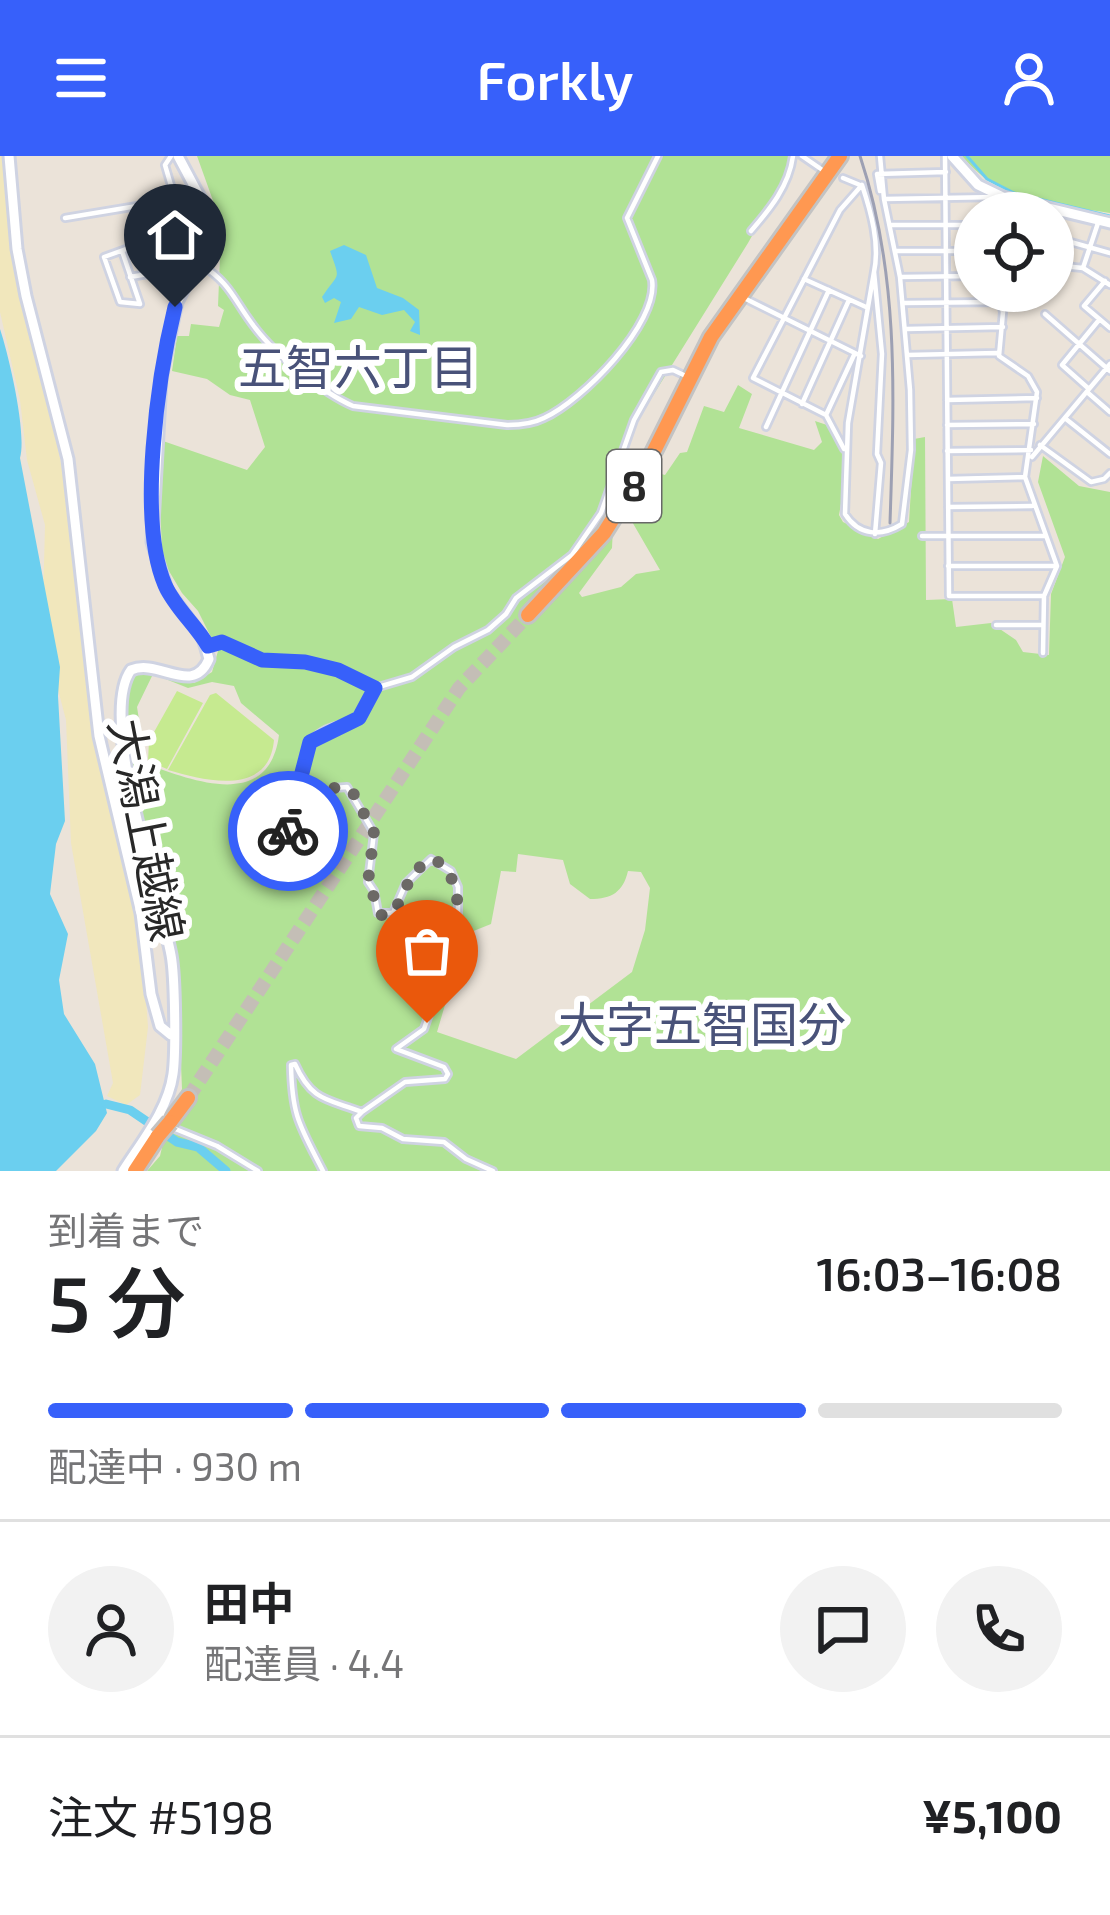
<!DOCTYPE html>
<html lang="ja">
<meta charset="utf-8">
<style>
body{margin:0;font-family:"Exo 2","Noto Sans JP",sans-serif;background:#f2f2f2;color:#202124;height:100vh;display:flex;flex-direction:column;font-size:45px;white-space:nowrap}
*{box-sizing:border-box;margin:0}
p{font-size:39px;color:#757577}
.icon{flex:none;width:66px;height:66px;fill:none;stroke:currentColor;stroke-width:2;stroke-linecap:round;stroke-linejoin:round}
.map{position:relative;height:1015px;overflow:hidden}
.side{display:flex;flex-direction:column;background:#fff;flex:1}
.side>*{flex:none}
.tools{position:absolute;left:954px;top:36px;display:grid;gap:24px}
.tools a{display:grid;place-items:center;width:120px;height:120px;border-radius:50%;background:#fff;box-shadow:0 3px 9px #0004;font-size:60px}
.pin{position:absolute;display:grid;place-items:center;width:102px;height:102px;color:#fff;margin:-123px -51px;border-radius:50% 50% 50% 0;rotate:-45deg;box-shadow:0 0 12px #0007}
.pin .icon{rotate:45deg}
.courier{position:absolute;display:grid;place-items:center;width:120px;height:120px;margin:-60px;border:9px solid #3760fa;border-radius:50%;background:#fff;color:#222;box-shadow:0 3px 15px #0007}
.head em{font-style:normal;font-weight:600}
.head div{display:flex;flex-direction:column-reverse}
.head{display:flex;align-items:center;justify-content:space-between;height:204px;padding:0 48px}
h1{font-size:78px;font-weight:600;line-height:90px}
.bar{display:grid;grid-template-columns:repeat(4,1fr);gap:18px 12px;align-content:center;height:144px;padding:0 48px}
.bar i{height:15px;border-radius:9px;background:#e0e0e0}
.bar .active{background:#3760fa}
.bar p{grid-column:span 4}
.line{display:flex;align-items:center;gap:30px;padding:0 48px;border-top:3px solid #e0e0e0}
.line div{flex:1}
.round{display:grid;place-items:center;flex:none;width:126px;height:126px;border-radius:63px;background:#f2f2f2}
header{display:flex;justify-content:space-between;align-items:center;height:156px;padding:0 48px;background:#3760fa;color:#fff;font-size:54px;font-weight:600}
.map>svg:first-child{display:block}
.green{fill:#b1e295;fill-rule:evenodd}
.sand{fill:#f1e7bc}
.pitch{fill:#c6ea90}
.water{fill:#6bcfef}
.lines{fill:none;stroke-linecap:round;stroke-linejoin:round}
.stream{stroke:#6bcfef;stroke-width:3}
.river{stroke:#6bcfef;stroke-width:9}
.highway-tunnel{stroke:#c4beb6;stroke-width:14;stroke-dasharray:14 7;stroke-linecap:butt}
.street-casing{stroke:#cfd3e2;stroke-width:10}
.secondary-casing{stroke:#cfd3e2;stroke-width:15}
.highway-casing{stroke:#c3c3c3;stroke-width:20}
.street{stroke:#fff;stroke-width:4.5}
.secondary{stroke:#fff;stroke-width:9}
.highway{stroke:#ff9851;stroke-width:14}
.rail{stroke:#9da0b3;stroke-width:3}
.highway-bridge-casing{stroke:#c3c3c3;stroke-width:20;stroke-linecap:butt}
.highway-bridge{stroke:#ff9851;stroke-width:14}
.done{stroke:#6c6966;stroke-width:12;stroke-dasharray:0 21.6}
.route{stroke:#3760fa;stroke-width:15}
.labels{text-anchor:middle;stroke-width:12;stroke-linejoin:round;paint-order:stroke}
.shield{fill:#fff;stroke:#686868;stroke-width:3}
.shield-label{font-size:42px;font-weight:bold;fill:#282828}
.street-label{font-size:45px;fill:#282828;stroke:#fff}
.neighbourhood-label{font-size:48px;fill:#495279;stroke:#fff}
</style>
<header><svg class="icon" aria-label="menu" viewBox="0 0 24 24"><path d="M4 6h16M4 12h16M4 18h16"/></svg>Forkly<svg class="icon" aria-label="person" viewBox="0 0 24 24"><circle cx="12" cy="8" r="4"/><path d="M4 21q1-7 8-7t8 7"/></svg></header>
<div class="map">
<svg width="1110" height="1015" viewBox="0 0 1110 1015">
<rect width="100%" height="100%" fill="#ebe3d9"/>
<path class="green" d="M197,0H790L785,21L748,87L634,270L615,329L612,392L579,437L582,441L621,431L636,418L660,414L627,357L654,316L665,319L680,297L687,296L704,250L724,256L738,229L752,238L739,272L814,294L822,286L815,265L830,270L842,298L845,325L839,359L843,366L878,383L909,366L914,283L925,281L926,444L952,443L956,471L991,467L1016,484L1023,496L1049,499L1051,438L1065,401L1038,326L1043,300L1079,330L1110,336V1015H147L160,1000L169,961L182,933L177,806L126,595L125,534L136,515L151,514L194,527L212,516L218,495L198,455L182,437L163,405L159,339L163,285L247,314L265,291L250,244L230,239L207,223L172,215L177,180H189L191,168L219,171L224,154L218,150L220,102L216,53ZM153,518L188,532L212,526L234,530L241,547L279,579C269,655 194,625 146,608L137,551ZM518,698L563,704L570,728L590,743C612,743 623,736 628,715L641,716L650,732L645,774L632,816L516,903L437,876L466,778L491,768L501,715L516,716Z
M962,0H1110V57C1052,47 1002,48 962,0Z"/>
<path class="sand" d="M0,0H6L67,342L93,572L140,763L148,871L140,939L126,949L107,940L113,927L71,687L66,564L51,507L43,448L45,369L27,304L20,244L0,156Z"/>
<path class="pitch" d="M177,535L203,547L167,613L148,605L149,585Z
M216,537L274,584C269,641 205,625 168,614L210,539Z"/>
<path class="water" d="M344,89L366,99L377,132L403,142L419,154L420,179L410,175L415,166L404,154L382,159L359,151L351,163L334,167L341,146L334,142L325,147L322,141C339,115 341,126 330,95Z
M0,173C9,200 27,277 20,302L60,511L58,540L65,665L56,688L50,738L68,778L59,824L64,858L95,908L107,957L96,975L56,1015H0Z"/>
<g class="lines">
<path class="stream" d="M967,0L987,23L1014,37L1110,60"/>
<path class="river" d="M106,948L130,954L177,986L198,991L226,1015"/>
<path class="highway-tunnel" d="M188,942L459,532L528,459"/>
<defs>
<path id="street" d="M802,0L821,13
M945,0L949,440H1044
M843,22L860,29
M880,35L877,18L946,16
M884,43L998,41
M1006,57L1010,44
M65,62L167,45L172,33L165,9L171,0
M891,69H975
M751,75C770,53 789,30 793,0
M1053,81L1110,97
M122,95L140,148L120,146L104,101L206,64
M895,95H975
M200,108C233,129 233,144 256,173C276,199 323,237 353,250L507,269C520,269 532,268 544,262C582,245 659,167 652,124L627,62L658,0
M1053,109L1083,112L1110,129
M1083,112L1098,67
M130,121L195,110
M900,121L975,120
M804,123L866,151
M1105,125L1084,150L1110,172
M997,135L1003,156L999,200L1028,220L1037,236L1025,321L1057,410L1044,440L1043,497
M742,141L861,200
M904,147L1001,146
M1045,158L1110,215
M906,173L1003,171
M907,199L997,197
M1089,233L1062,209L1099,164
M1087,236L1110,256
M947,244L1037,242
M802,248L849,144
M826,259L854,199
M1066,263L1110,298
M947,269L1034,268
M766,271L829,134
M1040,289L1091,326L1104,323L1110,317
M844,293L826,259L753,222L840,54L862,29C871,56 880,88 874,116
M947,295L1031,294
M1032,301L1110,208
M948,323L1025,321
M948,351L1032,350
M875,378L881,307L877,298L882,198L874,116L848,267L845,358C859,380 881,381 902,368L911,294L910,234L900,121L884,43L880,0
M922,380H1046
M948,410H1057
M996,469H1043
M208,491L222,486L262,504L305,506L338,514L375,532
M362,956L356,962L359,970L382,972L403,983L444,986L466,1003L493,1015
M173,972L217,990L258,1015
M323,1015C300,970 292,961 291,909L295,908C312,946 328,943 362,956L405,926L445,923L448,918L444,911L396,893L424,873L440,826L458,757V731L451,715L431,703L406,727L393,757H378L374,735L368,726L374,677L347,631L334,632L295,674L283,672C278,654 294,647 299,630C304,615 301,596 312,584C339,557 351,584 375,532L412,521L454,491L488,474L506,458L516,442L572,399L601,357L634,264L661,216L673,214L688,221"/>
<path id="secondary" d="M9,0L17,93L26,140L68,303L99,580L141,757L151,838L160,870L171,879
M952,0L978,29L1003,41L1110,67
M123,1015C142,985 168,954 173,918C176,897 175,820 171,799C160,740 97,560 131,514C159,502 193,541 209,503L203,482L167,434L152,386L161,223L177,146L201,99L207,75L203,47L178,0"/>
<path id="highway" d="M528,459L604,377L648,307L711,181L840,0
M170,966L188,942
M135,1015L158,980"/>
</defs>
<use href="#street" class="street-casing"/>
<use href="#secondary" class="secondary-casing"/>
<use href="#highway" class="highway-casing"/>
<use href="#street" class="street"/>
<use href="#secondary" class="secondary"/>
<use href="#highway" class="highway"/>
<path class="rail" d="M860,0C900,120 894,243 890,367"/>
<defs>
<path id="highway-bridge" d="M158,980L170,966"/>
</defs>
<use href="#highway-bridge" class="highway-bridge-casing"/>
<use href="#highway-bridge" class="highway-bridge"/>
</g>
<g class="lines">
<path class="done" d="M288,675L295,674L334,632L352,635L374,677L368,726C376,737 372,750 381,759L393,757C406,737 409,711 434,703C484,735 441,822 427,867"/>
<path class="route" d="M175,151C158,220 137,364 165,429C175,452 196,469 208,490L222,486L262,504L305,506L338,514L375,532L359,562L310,586L298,632L280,666L288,675"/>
</g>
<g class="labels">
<rect class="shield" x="607" y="294" width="54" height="72" rx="9"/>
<g class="shield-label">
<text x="634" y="345">8</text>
</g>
<g class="street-label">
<text transform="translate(146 674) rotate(79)" y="16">大潟上越線</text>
</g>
<g class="neighbourhood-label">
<text x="358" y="229">五智六丁目</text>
<text x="702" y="886">大字五智国分</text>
</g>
</g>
</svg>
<div class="tools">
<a><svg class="icon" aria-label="locate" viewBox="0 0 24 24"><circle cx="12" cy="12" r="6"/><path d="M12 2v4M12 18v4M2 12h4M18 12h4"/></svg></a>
</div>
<div class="pin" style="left:427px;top:867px;background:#ea580c"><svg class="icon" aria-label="bag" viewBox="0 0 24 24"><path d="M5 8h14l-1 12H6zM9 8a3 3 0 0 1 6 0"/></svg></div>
<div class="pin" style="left:175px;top:151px;background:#1f2937"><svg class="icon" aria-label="home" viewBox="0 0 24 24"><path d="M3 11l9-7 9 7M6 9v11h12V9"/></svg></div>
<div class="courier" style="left:288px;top:675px"><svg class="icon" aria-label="bike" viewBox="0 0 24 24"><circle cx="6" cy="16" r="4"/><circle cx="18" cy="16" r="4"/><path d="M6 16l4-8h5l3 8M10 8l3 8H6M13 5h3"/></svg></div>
</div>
<section class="side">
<div class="head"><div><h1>5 分</h1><p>到着まで</p></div><em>16:03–16:08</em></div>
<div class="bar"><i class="active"></i><i class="active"></i><i class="active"></i><i></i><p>配達中 · 930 m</p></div>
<div class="line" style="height:216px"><a class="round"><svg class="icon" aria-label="person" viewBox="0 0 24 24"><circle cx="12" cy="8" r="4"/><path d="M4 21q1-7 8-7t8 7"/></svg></a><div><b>田中</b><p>配達員 · 4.4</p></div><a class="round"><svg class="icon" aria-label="chat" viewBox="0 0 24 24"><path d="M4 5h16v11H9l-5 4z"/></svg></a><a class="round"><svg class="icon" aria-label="phone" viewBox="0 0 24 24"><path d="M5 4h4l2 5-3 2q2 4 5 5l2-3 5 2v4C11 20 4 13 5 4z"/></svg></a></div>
<div class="line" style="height:156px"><div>注文 #5198</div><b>¥5,100</b></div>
</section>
